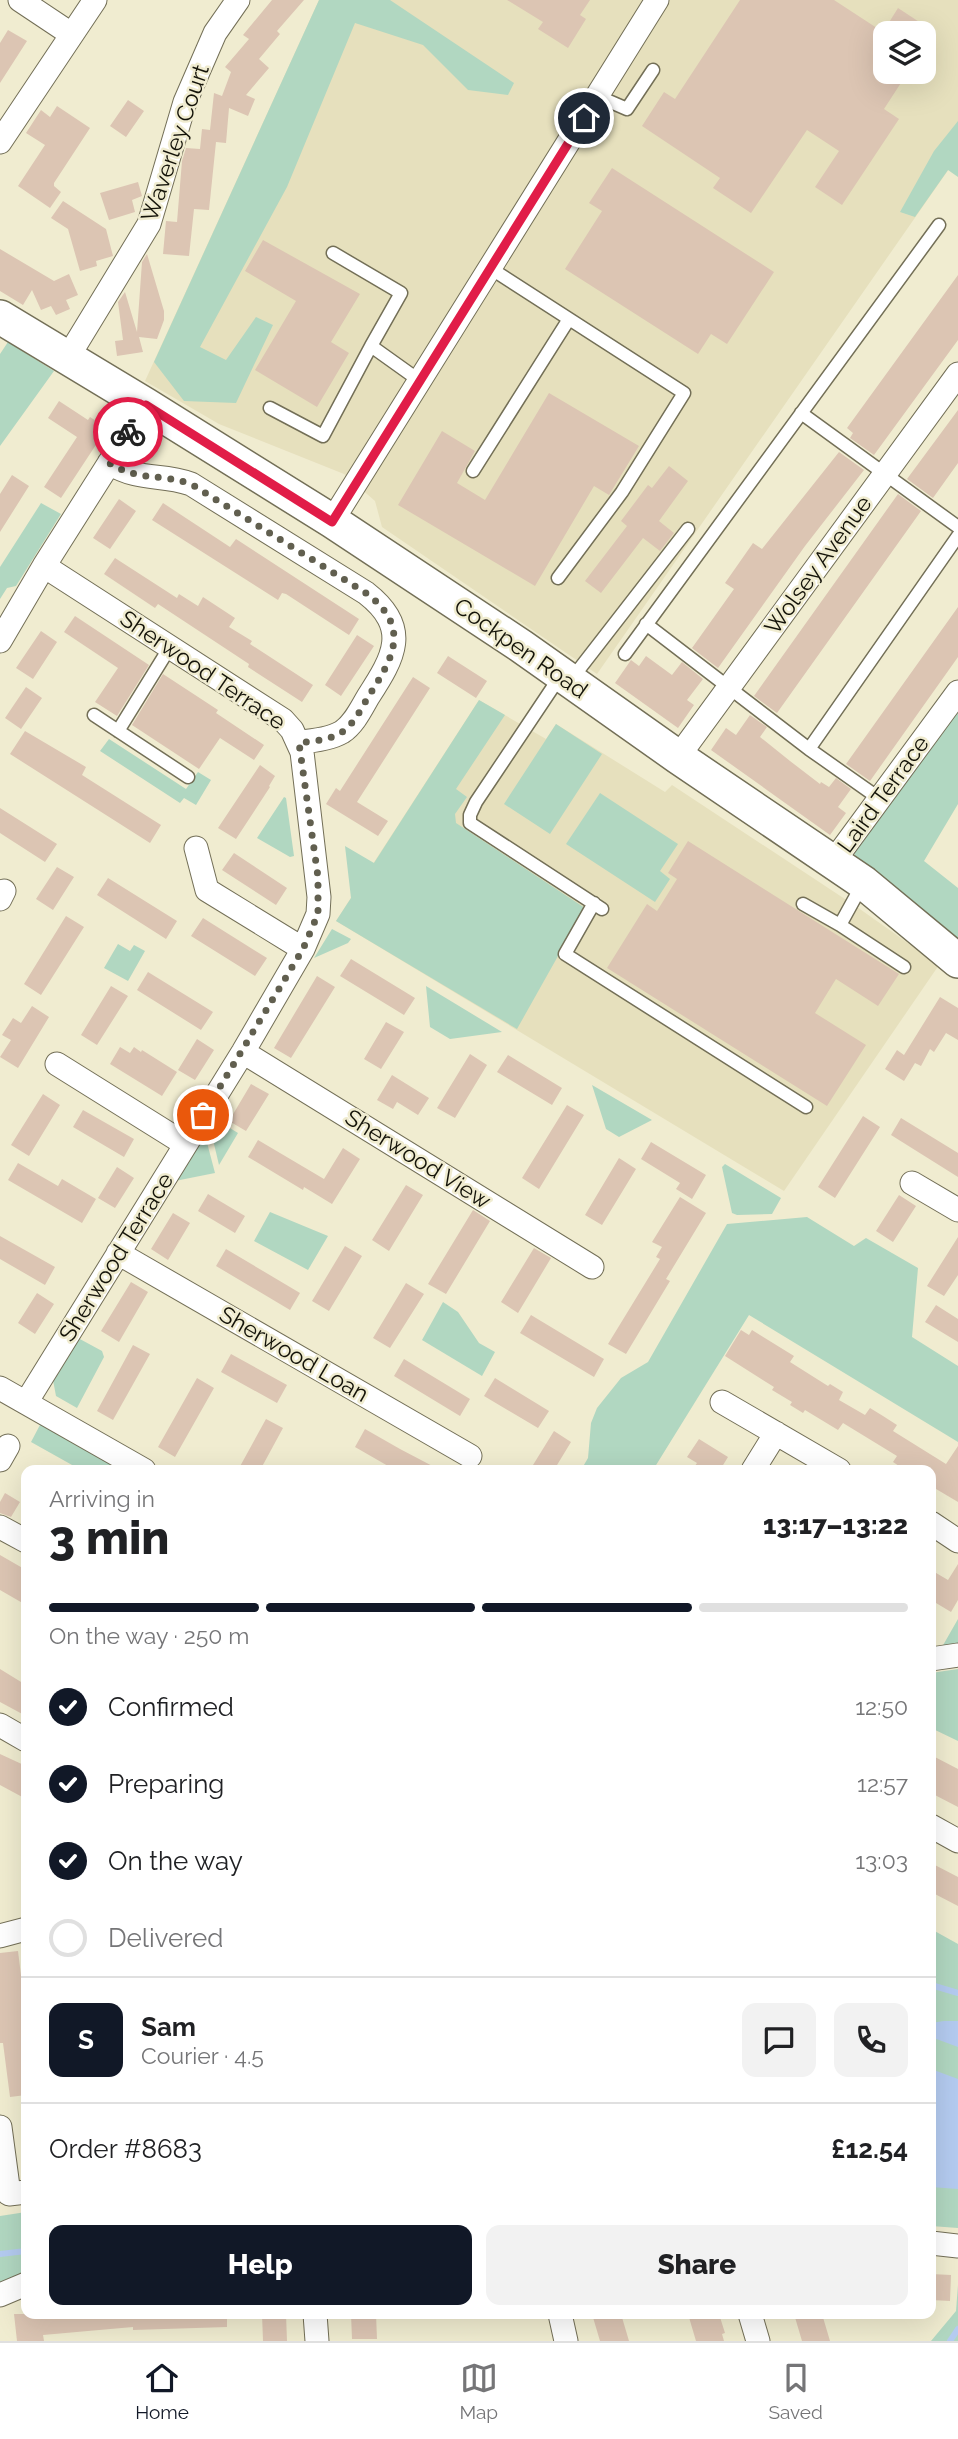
<!DOCTYPE html>
<meta charset="utf-8">
<style>
body{margin:0;font-family:Raleway,sans-serif;background:#f2f2f2;color:#202124;height:100vh;display:flex;flex-direction:column;font-size:26px;white-space:nowrap}
*{box-sizing:border-box;margin:0}
p{font-size:23px;color:#757577}
.icon{flex:none;width:38px;height:38px;fill:none;stroke:currentColor;stroke-width:2;stroke-linecap:round;stroke-linejoin:round}
.map{position:relative;flex:1;overflow:hidden}
.details{position:absolute;left:21px;top:1465px;width:915px;height:854px;display:flex;flex-direction:column;background:#fff;border-radius:14px;box-shadow:0 7px 28px #0002}
.details>*{flex:none}
.fabs{position:absolute;left:873px;top:21px;display:grid;gap:14px}
.fabs a{display:grid;place-items:center;width:63px;height:63px;border-radius:14px;background:#fff;box-shadow:0 7px 28px #0002;font-size:35px}
.pin{position:absolute;display:grid;place-items:center;width:60px;height:60px;color:#fff;margin:-30px;border:4px solid #fff;border-radius:50%;box-shadow:0 2px 7px #0007}
.courier{position:absolute;display:grid;place-items:center;width:70px;height:70px;margin:-35px;border:5px solid #e11d48;border-radius:50%;background:#fff;color:#222;box-shadow:0 2px 9px #0007}
.headline em{font-style:normal;font-weight:800}
.headline div{display:flex;flex-direction:column-reverse}
.headline{display:flex;align-items:center;justify-content:space-between;height:119px;padding:0 28px}
h1{font-size:46px;font-weight:800;line-height:52px}
.bar{display:grid;grid-template-columns:repeat(4,1fr);gap:10px 7px;align-content:center;height:84px;padding:0 28px}
.bar i{height:9px;border-radius:5px;background:#e0e0e0}
.bar .active{background:#111827}
.bar p{grid-column:span 4}
.line{display:flex;align-items:center;gap:18px;padding:0 28px;border-top:2px solid #e0e0e0}
.line div{flex:1}
.round{display:grid;place-items:center;flex:none;width:74px;height:74px;border-radius:14px;background:#f2f2f2}
ol{padding:0 28px;list-style:none}
li{display:flex;align-items:center;gap:21px;height:77px}
li p{margin-inline-start:auto}
li .icon{padding:7px;border-radius:50%;background:#111827;color:#fff;stroke-width:4}
li:last-child{color:#757577}
li i{width:38px;height:38px;border:4px solid #e0e0e0;border-radius:50%}
.button{display:flex;gap:14px;margin-top:auto;padding:14px 28px}
.button a{flex:1;height:80px;border-radius:14px;background:#111827;color:#fff;font-size:28px;font-weight:800;line-height:80px;text-align:center}
.button a+a{background:#f2f2f2;color:#202124}
.menu{display:flex;justify-content:space-around;align-items:center;height:98px;border-top:2px solid #e0e0e0;background:#fff;font-size:19px;color:#757577}
.menu a{display:grid;justify-items:center;gap:4px}
.menu .active{color:#111827}
.map>svg:first-child{display:block}
.built{fill:#e6e0bd;fill-rule:evenodd}
.green{fill:#b1d7c1}
.water{fill:#b4cbf0}
.lines{fill:none;stroke-linecap:round;stroke-linejoin:round}
.stream{stroke:#b4cbf0;stroke-width:6}
.building{fill:#dcc5b3}
.lane-casing{stroke:#736f57;stroke-width:15}
.street-casing{stroke:#736f57;stroke-width:25}
.secondary-casing{stroke:#736f57;stroke-width:36}
.lane{stroke:#fff;stroke-width:12}
.street{stroke:#fff;stroke-width:23}
.secondary{stroke:#fff;stroke-width:33}
.done{stroke:#615f4f;stroke-width:7;stroke-dasharray:0 12.6}
.route{stroke:#e11d48;stroke-width:9}
.labels{text-anchor:middle;stroke-width:5;stroke-linejoin:round;paint-order:stroke}
.street-label{font-size:23px;fill:#141309;stroke:#f0ecd0}
</style>
<div class="map">
<svg width="958" height="2341" viewBox="0 0 958 2341">
<rect width="100%" height="100%" fill="#f0ecd0"/>
<path class="built" d="M319,0H958V156L597,674L382,527L375,501L344,474L219,424L145,381ZM886,33H924V72H886Z
M479,700L546,739L556,724L665,792L672,785L857,907L939,965L784,1191L336,921Z"/>
<path class="green" d="M319,0H390L514,83L508,95L468,90L423,45L355,23L287,187L200,347L226,360L256,317L273,325L236,403L184,401L154,362Z
M958,121V177L948,170L915,217L900,212L934,151Z
M8,342L54,371L0,446V354Z
M41,503L61,514L16,586L7,588L0,599V567Z
M479,700L505,715L456,789L467,797L455,814L456,823L585,908L517,1029L336,921L351,898L345,846L374,863Z
M958,705V804L924,861L958,888V944L855,861L854,845Z
M556,724L602,754L550,834L504,804Z
M109,739L186,789L198,772L211,780L196,805L184,798L180,803L100,751Z
M600,793L678,844L660,871L670,879L655,902L566,844Z
M284,797L286,798L294,856L290,857L257,838Z
M332,929L351,939L348,943L314,958Z
M118,944L130,951L134,945L145,951L128,981L104,968Z
M426,986L502,1032L450,1039L430,1027Z
M592,1085L652,1120L619,1137L606,1129Z
M215,1119L238,1133L219,1165L210,1127Z
M205,1135L215,1173L175,1181Z
M725,1164L781,1198L772,1214L737,1215L732,1213L722,1167Z
M270,1212L328,1236L308,1270L254,1241Z
M807,1217L854,1246L866,1238L918,1268L912,1337L958,1366V1442L749,1315L653,1470H581L588,1458L591,1423L597,1408L621,1378L648,1362L727,1224Z
M443,1302L458,1312L479,1343L495,1352L482,1376L422,1340Z
M78,1338L102,1351L104,1357L77,1408L56,1396L53,1380Z
M41,1423L125,1470H81L31,1442Z
M958,1619V1644L942,1647Z
M958,1669V1741L931,1728V1673Z
M931,1929L958,1944V2228L931,2226Z
M26,2212V2276L0,2284V2216Z
M958,2285V2341H931L956,2311Z"/>
<path class="water" d="M944,2021H958V2047L931,2037V2023Z
M931,2069L958,2079V2189L931,2187Z"/>
<g class="lines">
<path class="stream" d="M931,1985L958,1993
M0,2254L26,2251
M950,2341L958,2329"/>
</g>
<path class="building" d="M272,0H304L277,31L280,34L259,59L269,68L246,95L255,99L248,116L229,108L226,143L216,142L209,210L194,209L189,256L163,254L166,221L177,222L182,161L186,148L200,149L202,129L210,130L214,93L222,96L231,72L225,67L249,39L243,35Z
M507,0H590L580,15L586,19L568,48L538,29L543,22Z
M740,0H834L883,32L898,8L936,33H885L886,72H908L884,109L899,119L842,205L815,187L839,151L807,130L751,213L713,188L720,178L642,126L664,92L675,99Z
M8,30L27,41L0,83V43Z
M128,100L144,111L126,137L110,126Z
M57,106L90,128L54,183V186L61,192L50,208L18,186L45,145L26,133L41,110L50,117Z
M612,168L774,272L727,344L711,334L698,354L565,269L602,211L589,203Z
M138,182L142,196L132,200L135,212L109,220L100,193Z
M63,201L106,229L113,256L96,261L97,266L80,271L68,229L51,218Z
M263,240L360,294L331,342L349,353L317,407L255,370L296,301L245,271Z
M0,249L54,281L69,274L78,295L66,300L70,309L56,315L51,306L41,310L32,290L23,305L0,291Z
M147,254L164,311V320L157,339L139,337L143,352L117,356L115,341L123,340L118,302L125,292L137,332L142,262Z
M958,275V340L874,455L850,438L853,433L847,428Z
M549,393L639,446L609,495L594,486L535,586L398,505L442,431L475,451L457,483L485,500Z
M59,401L88,420L90,417L107,428L61,498L44,487L77,437L48,418Z
M958,410V463L933,498L907,479Z
M839,452L864,470L805,546L718,668L692,648L734,589L725,583L753,543L762,549Z
M669,466L688,481L659,521L674,533L660,551L643,538L601,593L585,581L627,526L621,521L648,485L652,488Z
M12,475L29,486L0,532V494Z
M898,494L921,511L777,713L754,696Z
M119,499L136,511L110,549L93,538Z
M163,503L230,547L236,539L359,619L349,635L286,594L282,593L278,600L152,520Z
M115,558L177,598L179,594L198,606L203,597L235,618L229,627L252,641L250,644L313,685L302,702L248,667L249,664L158,604L155,608L104,574Z
M958,607V657L870,781L846,764Z
M75,616L149,665L117,716L95,702L118,668L64,632Z
M41,631L57,642L33,679L16,668Z
M357,635L374,646L341,696L325,685Z
M448,656L487,681L476,698L437,673Z
M646,656L672,675L682,662L703,679L687,700L694,705L678,728L615,683L631,660L639,666Z
M163,674L218,710L216,713L264,745L254,760L220,738L199,769L132,725Z
M413,677L430,688L357,802L388,821L378,836L326,804L336,788L340,791Z
M26,687L42,698L21,729L5,718Z
M750,715L767,727L760,737L790,761L820,784L821,782L829,787L836,778L851,789L838,807L846,813L830,835L711,750L726,728L736,735Z
M25,731L86,767L82,775L161,825L150,843L10,754Z
M260,765L275,776L269,786L270,787L236,839L218,828Z
M0,808L57,844L45,862L0,833Z
M688,841L899,974L878,1006L836,979L815,1013L866,1045L827,1106L607,968L647,904L657,911L677,879L668,873Z
M234,853L287,888L276,905L222,870Z
M57,867L74,877L53,910L36,899Z
M108,878L177,921L166,939L97,895Z
M66,916L84,927L41,995L24,984Z
M203,918L267,958L255,976L191,936Z
M351,959L415,998L404,1015L340,976Z
M148,972L213,1012L201,1030L137,990Z
M317,976L335,987L291,1058L274,1048Z
M111,986L128,996L97,1045L81,1035Z
M940,997L958,1008V1040L946,1033L934,1052L930,1049L921,1066L915,1063L904,1081L885,1069L897,1050L904,1055Z
M32,1006L49,1017L18,1068L0,1057L11,1040L2,1035L13,1018L21,1023Z
M386,1022L404,1032L381,1069L364,1059Z
M197,1039L214,1050L195,1080L178,1070Z
M120,1047L130,1053L134,1047L141,1052L142,1050L177,1072L162,1096L110,1064Z
M470,1054L487,1065L455,1118L437,1108Z
M508,1055L562,1088L552,1105L497,1072Z
M392,1075L429,1098L418,1115L397,1102L393,1109L377,1100Z
M251,1084L269,1094L246,1131L229,1121Z
M43,1094L60,1105L29,1156L11,1145Z
M567,1105L584,1115L539,1189L522,1178Z
M83,1110L134,1139L124,1157L73,1127Z
M863,1116L880,1127L835,1198L818,1187Z
M901,1118L958,1153V1177L891,1135Z
M258,1140L324,1179L343,1148L360,1159L332,1204L304,1187L303,1190L248,1157Z
M651,1142L706,1175L692,1199L676,1189L680,1183L641,1159Z
M619,1158L636,1169L602,1225L585,1215Z
M18,1163L58,1186L62,1179L96,1199L82,1223L8,1180Z
M117,1167L134,1178L115,1208L98,1198Z
M406,1185L423,1195L389,1251L372,1240Z
M208,1194L245,1216L235,1233L198,1211Z
M899,1195L916,1206L893,1242L876,1231Z
M680,1197L706,1213L666,1279L670,1281L626,1354L608,1344L660,1259L656,1257L662,1247L652,1242Z
M473,1210L490,1221L446,1294L428,1284Z
M173,1213L190,1223L168,1260L151,1249Z
M0,1236L55,1267L45,1285L0,1259Z
M958,1237V1275L944,1296L927,1286Z
M345,1246L362,1256L329,1311L312,1301Z
M534,1248L551,1258L518,1313L501,1302Z
M226,1249L300,1293L290,1310L216,1266Z
M131,1282L148,1292L119,1342L101,1331Z
M406,1283L424,1294L390,1348L373,1338Z
M37,1293L54,1304L35,1334L18,1323Z
M936,1305L958,1319V1342L925,1322Z
M531,1315L604,1359L594,1377L520,1333Z
M741,1330L749,1335L752,1330L794,1356L790,1362L828,1386L830,1384L843,1392L839,1400L865,1415L870,1408L883,1416L897,1425L893,1431L946,1464L958,1446V1502L931,1486V1470H905L893,1462L897,1456L843,1423L838,1430L805,1410L803,1413L790,1405L792,1402L772,1390L774,1387L725,1356Z
M133,1345L150,1354L113,1420L97,1411Z
M231,1354L287,1385L277,1403L221,1372Z
M404,1359L470,1399L460,1416L394,1376Z
M197,1378L214,1388L175,1457L158,1447Z
M495,1378L549,1411L538,1428L484,1396Z
M266,1419L283,1428L264,1463L260,1470H238Z
M365,1429L400,1449L440,1470H395L355,1447Z
M554,1431L571,1442L554,1470H542L533,1465Z
M699,1439L728,1457L720,1470H692L697,1463L687,1457Z
M5,1493L20,1502L11,1517L0,1513V1502Z
M0,1555L26,1570V1605L0,1590Z
M958,1564V1600L951,1612L931,1600V1570L948,1580Z
M0,1669L26,1685V1716L0,1702Z
M0,1754L26,1766V1799L0,1785Z
M931,1755L958,1769V1807L931,1793Z
M931,1863L958,1877V1906L931,1892Z
M18,1951L26,2016V2095L10,2097L3,2043H0V1953Z
M931,2274L951,2275L950,2301L931,2300Z
M14,2314H227V2327L133,2330V2327L43,2335L44,2341H17Z
M262,2314H286L287,2341H263Z
M351,2314H376L377,2339H352Z
M592,2314H621L629,2341H600Z
M688,2314H719L725,2333L722,2334L724,2341H696Z
M794,2314H822L830,2341H802Z"/>
<g class="lines">
<defs>
<path id="lane" d="M597,96L627,109L653,70
M333,253L401,293L371,346L420,381
M490,268L684,393L622,492L558,578
M270,408L323,436L371,346
M801,413L958,527
M473,471L569,319
M646,624L809,749L880,799
M625,654L939,225
M561,675L476,802L470,815V823L602,909
M570,681L688,529
M94,715L188,777
M118,731L170,647
M809,749L958,536
M862,885L840,925L904,967
M594,903L565,954L806,1107
M803,904L840,925"/>
<path id="street" d="M20,0L71,34
M0,142L95,0
M68,357L149,224L185,102L215,33L238,0
M109,463C141,482 160,473 191,484L366,593C411,628 394,657 368,697C361,709 354,724 342,732C330,739 313,741 299,742
M332,521L657,0
M0,641L44,566L146,405
M678,757L958,374
M196,848L207,890L303,949
M833,862L958,692
M0,899L4,891
M243,1052L592,1267
M57,1064L185,1144
M912,1183L958,1210
M118,1253L470,1456
M0,1388L144,1470
M27,1401L243,1052L303,949L318,914L319,897L302,752L292,730L283,720L44,566
M722,1402L839,1470
M0,1460L8,1446
M753,1470L776,1433
M931,1523L958,1541
M0,1527L26,1541
M931,1659L958,1655
M0,1725L26,1740
M931,1826L958,1841
M0,1936L26,1929
M0,2127L9,2194L26,2192
M931,2243L958,2246
M0,2295L26,2284
M315,2314L317,2341
M560,2314L566,2341
M750,2314L758,2341"/>
<path id="secondary" d="M0,317L146,405L332,521L521,646L678,757L864,883L958,961"/>
</defs>
<use href="#lane" class="lane-casing"/>
<use href="#street" class="street-casing"/>
<use href="#secondary" class="secondary-casing"/>
<use href="#lane" class="lane"/>
<use href="#street" class="street"/>
<use href="#secondary" class="secondary"/>
</g>
<g class="lines">
<path class="done" d="M128,432L109,463C141,482 160,473 191,484L366,593C411,627 394,657 368,697C361,709 354,724 342,732C330,740 313,741 299,743L318,877V914L303,949L203,1115"/>
<path class="route" d="M128,432L146,405L332,522L584,118"/>
</g>
<g class="labels">
<g class="street-label">
<text transform="translate(175 143) rotate(-71)" y="8">Waverley Court</text>
<text transform="translate(818 565) rotate(-54)" y="8">Wolsey Avenue</text>
<text transform="translate(521 648) rotate(35)" y="8">Cockpen Road</text>
<text transform="translate(203 670) rotate(34)" y="8">Sherwood Terrace</text>
<text transform="translate(883 794) rotate(-54)" y="8">Laird Terrace</text>
<text transform="translate(418 1159) rotate(32)" y="8">Sherwood View</text>
<text transform="translate(116 1257) rotate(-58)" y="8">Sherwood Terrace</text>
<text transform="translate(294 1354) rotate(30)" y="8">Sherwood Loan</text>
</g>
</g>
</svg>
<div class="fabs">
<a><svg class="icon" aria-label="layers" viewBox="0 0 24 24"><path d="M12 4l9 5-9 5-9-5zM3 14l9 5 9-5"/></svg></a>
</div>
<div class="pin" style="left:203px;top:1115px;background:#ea580c"><svg class="icon" aria-label="bag" viewBox="0 0 24 24"><path d="M5 8h14l-1 12H6zM9 8a3 3 0 0 1 6 0"/></svg></div>
<div class="pin" style="left:584px;top:118px;background:#1f2937"><svg class="icon" aria-label="home" viewBox="0 0 24 24"><path d="M3 11l9-7 9 7M6 9v11h12V9"/></svg></div>
<div class="courier" style="left:128px;top:432px"><svg class="icon" aria-label="bike" viewBox="0 0 24 24"><circle cx="6" cy="16" r="4"/><circle cx="18" cy="16" r="4"/><path d="M6 16l4-8h5l3 8M10 8l3 8H6M13 5h3"/></svg></div>
<section class="details">
<div class="headline"><div><h1>3 min</h1><p>Arriving in</p></div><em>13:17–13:22</em></div>
<div class="bar"><i class="active"></i><i class="active"></i><i class="active"></i><i></i><p>On the way · 250 m</p></div>
<ol>
<li><svg class="icon" aria-label="check" viewBox="0 0 24 24"><path d="M5 12l5 5 9-10"/></svg>Confirmed<p>12:50</p></li>
<li><svg class="icon" aria-label="check" viewBox="0 0 24 24"><path d="M5 12l5 5 9-10"/></svg>Preparing<p>12:57</p></li>
<li><svg class="icon" aria-label="check" viewBox="0 0 24 24"><path d="M5 12l5 5 9-10"/></svg>On the way<p>13:03</p></li>
<li><i></i>Delivered</li>
</ol>
<div class="line" style="height:126px"><b class="round" style="background:#111827;color:#fff">S</b><div><b>Sam</b><p>Courier · 4.5</p></div><a class="round"><svg class="icon" aria-label="chat" viewBox="0 0 24 24"><path d="M4 5h16v11H9l-5 4z"/></svg></a><a class="round"><svg class="icon" aria-label="phone" viewBox="0 0 24 24"><path d="M5 4h4l2 5-3 2q2 4 5 5l2-3 5 2v4C11 20 4 13 5 4z"/></svg></a></div>
<div class="line" style="height:91px"><div>Order #8683</div><b>£12.54</b></div>
<div class="button"><a>Help</a><a>Share</a></div>
</section>
</div>
<nav class="menu">
<a class="active"><svg class="icon" aria-label="home" viewBox="0 0 24 24"><path d="M3 11l9-7 9 7M6 9v11h12V9"/></svg>Home</a>
<a><svg class="icon" aria-label="map" viewBox="0 0 24 24"><path d="M3 6l6-2 6 2 6-2v14l-6 2-6-2-6 2zM9 4v14M15 6v14"/></svg>Map</a>
<a><svg class="icon" aria-label="saved" viewBox="0 0 24 24"><path d="M7 4h10v16l-5-4-5 4z"/></svg>Saved</a>
</nav>
